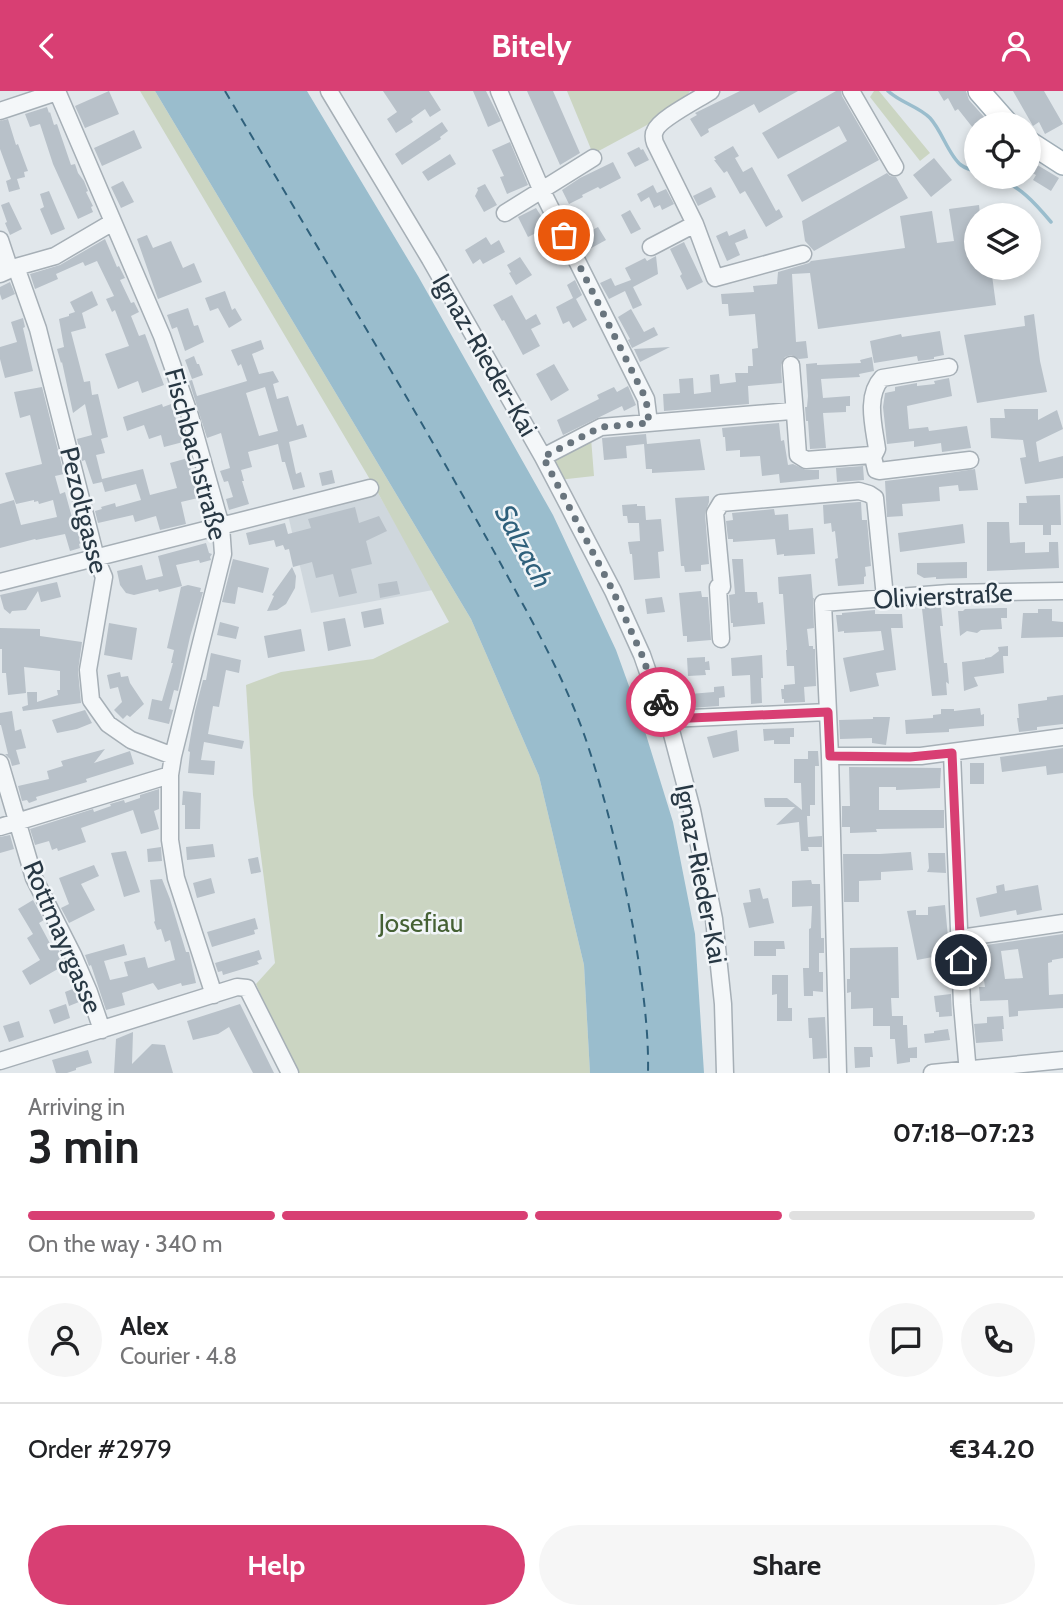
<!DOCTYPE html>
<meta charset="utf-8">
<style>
body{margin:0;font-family:Cabin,sans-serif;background:#f6f6f6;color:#202124;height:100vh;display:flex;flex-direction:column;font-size:26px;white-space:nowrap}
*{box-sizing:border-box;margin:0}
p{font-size:23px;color:#757577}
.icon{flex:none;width:38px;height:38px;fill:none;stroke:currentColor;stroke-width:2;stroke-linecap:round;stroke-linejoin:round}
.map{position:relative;height:982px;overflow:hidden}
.sheet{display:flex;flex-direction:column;background:#fff;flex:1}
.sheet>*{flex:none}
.buttons{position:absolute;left:964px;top:21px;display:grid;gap:14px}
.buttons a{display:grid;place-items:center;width:77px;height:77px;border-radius:50%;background:#fff;box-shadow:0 4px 10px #0003;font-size:35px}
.pin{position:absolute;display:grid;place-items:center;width:60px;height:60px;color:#fff;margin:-30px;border:4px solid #fff;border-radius:50%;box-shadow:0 2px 7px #0007}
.courier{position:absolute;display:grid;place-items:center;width:70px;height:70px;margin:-35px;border:5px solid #d83f73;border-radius:50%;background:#fff;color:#222;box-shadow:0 2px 9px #0007}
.overview em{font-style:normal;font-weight:700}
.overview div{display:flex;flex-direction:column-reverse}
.overview{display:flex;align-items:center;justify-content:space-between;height:119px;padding:0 28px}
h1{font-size:46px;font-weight:700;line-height:52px}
.bar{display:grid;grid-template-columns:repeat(4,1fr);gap:10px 7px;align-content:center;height:84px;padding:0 28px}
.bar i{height:9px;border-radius:5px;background:#e0e0e0}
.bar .current{background:#d83f73}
.bar p{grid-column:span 4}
.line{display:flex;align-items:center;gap:18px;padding:0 28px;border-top:2px solid #e0e0e0}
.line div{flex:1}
.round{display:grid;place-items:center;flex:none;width:74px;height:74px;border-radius:37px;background:#f6f6f6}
.action{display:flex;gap:14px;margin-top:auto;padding:14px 28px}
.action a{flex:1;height:80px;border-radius:42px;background:#d83f73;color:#fff;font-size:28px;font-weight:700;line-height:80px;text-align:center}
.action a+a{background:#f6f6f6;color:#202124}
header{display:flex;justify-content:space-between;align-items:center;height:91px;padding:0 28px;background:#d83f73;color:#fff;font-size:32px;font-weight:700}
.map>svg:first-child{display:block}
.built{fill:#cfd7dd}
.green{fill:#cbd5c2}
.water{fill:#9abdcd}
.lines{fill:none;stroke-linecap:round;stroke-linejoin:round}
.stream{stroke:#9abdcd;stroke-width:3.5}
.ferry{stroke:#2f607b;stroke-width:2;stroke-dasharray:9 7;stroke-linecap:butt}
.building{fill:#b8c1c9;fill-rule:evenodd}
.minor-casing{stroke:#a6afb6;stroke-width:19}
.major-casing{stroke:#a0aeb7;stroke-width:24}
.minor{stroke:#f4f7f9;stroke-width:16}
.major{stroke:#fff;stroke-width:21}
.done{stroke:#69757e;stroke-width:7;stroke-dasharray:0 12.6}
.route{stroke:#d83f73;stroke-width:9}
.labels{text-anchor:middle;stroke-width:5;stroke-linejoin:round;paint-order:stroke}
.street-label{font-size:26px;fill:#283844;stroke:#f1f5f8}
.park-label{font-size:26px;fill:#456134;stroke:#f1f5f8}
.water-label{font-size:28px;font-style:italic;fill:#2f607b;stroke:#f1f5f8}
</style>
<header><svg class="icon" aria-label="back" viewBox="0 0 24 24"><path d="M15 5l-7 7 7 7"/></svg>Bitely<svg class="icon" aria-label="person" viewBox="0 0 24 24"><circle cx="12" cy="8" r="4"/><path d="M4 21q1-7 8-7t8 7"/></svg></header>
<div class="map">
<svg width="1063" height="982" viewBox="0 0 1063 982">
<rect width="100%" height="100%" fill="#e1e7eb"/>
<path class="built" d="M378,402L433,499L311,522L288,424Z"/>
<path class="green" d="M140,0H155L471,528L539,685L584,874L590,982H295L256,893L275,872L253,704L246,594L281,581L373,568L449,531L378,402Z
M567,0H690L683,10L673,20L593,63Z
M874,0H879L930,62L920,70L870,6Z
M591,347L594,385L558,389L550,370Z"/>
<path class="water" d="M155,0H307L418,185L553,424L616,559L643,634L673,731L695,843L704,982H590L584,874L539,685L471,528Z"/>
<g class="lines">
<path class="stream" d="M888,0C901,12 918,15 930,27C942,40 949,65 961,74C965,77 971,79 976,80
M995,86C1019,94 1035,112 1051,131"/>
<path class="ferry" d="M225,0C283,98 342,197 400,295C435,355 469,415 502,475C532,530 564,586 585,646C606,708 621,772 633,836C641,884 649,934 648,982"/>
</g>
<path class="building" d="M109,0L119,23L85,37L75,15Z
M383,0H429L441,19L430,26L425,18L411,28L413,31L396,42L387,28L397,21Z
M473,0H486L501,30L488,36Z
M527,0H553L580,62L560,74Z
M740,0H798L759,22L754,13L708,38L709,41L701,46L690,28L697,24L695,22Z
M836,0H841L842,5L879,69L802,111L787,84L847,50L839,35L778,68L762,42Z
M938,0H966L969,9L985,27L973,37L958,18L955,20L948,7L944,10Z
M1013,0H1044L1063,33L1045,43L1039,31L1033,35Z
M47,16L49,22L50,21L54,34L57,33L71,74L75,73L78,82L84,90L88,100L86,101L93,115L91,116L93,121L78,128L53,73L40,33L30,36L25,23Z
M8,28L16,54L18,53L28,80L24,81L25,86L17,88L20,98L9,101L6,90L11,88L0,58V30Z
M442,31L448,40L440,46L441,48L402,74L395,63Z
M134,39L142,57L102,75L94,57Z
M510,51L528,94L507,103L500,86L504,85L492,59Z
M733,55L739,65L735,67L743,81L752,76L776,120L779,118L783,126L766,136L745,100L740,103L727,80L724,82L714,69H716L714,66Z
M639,56L641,59L643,58L649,69L635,76L627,62Z
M450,63L456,73L428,90L422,81Z
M934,67L952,89L931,106L913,84Z
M1029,69L1059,87L1051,100L1033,89L1036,84L1029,80Z
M613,71L621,87L600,98L598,96L582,104L583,106L569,113L562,99L580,87Z
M887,82L890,85L896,86L908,107L814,160L805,150L802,130Z
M123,90L134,111L121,117L111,96Z
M485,93L497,114L484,121L475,105L478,99L477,97Z
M653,94L657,102L666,98L674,113L662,119L660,114L654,117L649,106L641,111L637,103Z
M711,96L716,106L698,115L693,105Z
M49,100L65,138L51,144L40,118L44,116L40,103Z
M9,111L22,138L10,144L5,132L7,131L1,114Z
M979,114L980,124H976V177H991L996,214L818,238L810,182L792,183L796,251L806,250L808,267L799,268L791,264L785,266L781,274L782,292L748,295L749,313L664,320L663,303L680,302L679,288L693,287L694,303L711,301L710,284L719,283L720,293L736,291L735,282H748V275H753L752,258L758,257L755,223L729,225L728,213H722L721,203L754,201L753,195L777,193L778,181L809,172L811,170L905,157L900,125L932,120L937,152L954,150L949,118Z
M536,117L548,136L528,146L518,126Z
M630,119L641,138L631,143L621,124Z
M598,136L606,149L584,161L577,147Z
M745,138L748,147L735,152L740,164L727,170L716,145L727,140L729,145Z
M147,144L153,157L171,150L183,177L194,172L202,191L158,208L137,148Z
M486,146L491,154L499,149L505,161L483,173L480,168L473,173L465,159Z
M105,148L117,176L119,175L125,187L120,189L131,212L134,211L139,221L131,225L139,245L145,243L164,294L142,302L138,290L118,298L105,263L129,255L115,219L112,221L106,208L114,205L97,170L85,175L83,171L56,183L58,188L35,198L30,183L60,174Z
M684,151L703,191L687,199L680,185L682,183L670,158Z
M656,165L658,183L633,196L642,214L633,218L625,200L609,208L600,192L611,187L615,195L631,189L625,177L645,167L647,170Z
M520,166L532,184L516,194L509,182L511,181L507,174Z
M575,189L582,204L576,208L587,229L573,237L569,230L563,233L556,216L573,207L567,194Z
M10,191L15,203L2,209L0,203V196Z
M92,200L98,214L82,222L86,237L71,241L84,291L90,290L92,304L98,303L108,346L101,348L105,362L96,364L102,388L143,378L150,404L177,397L170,372L188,367L198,407L181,411L186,433L160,439L156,425L135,431L133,424L98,432L95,420L102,418L101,416L115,412L116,416L141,409L136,393L105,401L102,391L93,393L85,369L82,370L77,348L92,344L85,313L73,322L62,271L61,272L57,258L64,256L59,228L69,225V223L75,221L70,211Z
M225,200L232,219L235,217L242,229L229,237L218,217L210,220L205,207Z
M512,204L526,229L536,223L541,233L531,238L540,255L523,264L504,229L502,230L493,214Z
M188,217L194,235L198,234L204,251L185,260L177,236L172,238L167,224Z
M631,218L644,241L654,236L658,244L632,257L628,249L630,248L618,226Z
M1034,223L1040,270L1047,301L977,312L964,244L1025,235L1024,225Z
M23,227L25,236L23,237L33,280L5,287L0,268V256L17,251L11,231Z
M940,240L944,264L934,266V268L918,270L917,265L874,272L870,250L901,243L902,246Z
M261,249L264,258L252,263L259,283L273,280L279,291L273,293L277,308L288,305L297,335L303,333L307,346L289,351L296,383L301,381L305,396L293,399L285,371H282L278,353L248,361L252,376L241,379L244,390H242L249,413L229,419L226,408L233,406L228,390L224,391L220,380L230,377L221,342L207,347L189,290L192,289L197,305L247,290L241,273L238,275L231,259ZM265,296L278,340L259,345L246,302Z
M670,256L640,271L634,258Z
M194,265L197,273H199L203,284L192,288L185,269Z
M872,266L874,280L859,283L860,286L821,288L823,307L850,305V315H846V321L823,322L826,357L810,358L808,330H806L805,316H807L808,305L806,273L817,272V274L861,272L860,269Z
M554,273L569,299L551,310L536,283Z
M949,287L952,305L907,315L909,338L928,336L929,340L967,335L971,357L942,361L941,352L914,356V350L887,353L883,316L885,302L895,300V296L917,292V295L935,293L934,290Z
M628,295L636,314L624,320L622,315L563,344L557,329L599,308L597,304L614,296L617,301Z
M42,296L64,383L55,385L60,403L65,401L73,430L76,429L81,452L79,453L80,457L70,460L65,443L36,449L35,448L0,457V413L14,409L21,434L57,426L53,409L39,413L38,410L34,411V409L16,413L5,382L42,373L30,324L20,327L14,301Z
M174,312L177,321L174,322L183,351L164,356L161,344L149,348L144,334L127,340L123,326L162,313L163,316Z
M1004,318H1038V329L1057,319L1063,338L1036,351L1039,371L1063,365V387L1025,393L1020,367L1026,366L1023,349L991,347L990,327H1005Z
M779,332L781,350L784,349L788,374L793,373L806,379H819V388L780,392L779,383L762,385L760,365L740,366V359L726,360L725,346H723L722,337Z
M646,343L647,353L700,348L705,379L652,382V378H646L644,353L626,355L627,367L604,369L602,347Z
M863,375L864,389L837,391L836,377Z
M975,378L978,399L959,400L958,394L939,396L940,410L902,413L903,425L887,426L885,390L935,384Z
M332,379L335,392L322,395L319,382Z
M1060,404L1061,434H1051V444H1043V434H1019V412H1027L1026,405Z
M709,405V411L705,423L709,473L701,474V480L685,481L684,475H681L675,407Z
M859,411H861L862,429H867L871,475L865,476L866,485L864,486V493L838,495L835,468L838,467L835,440L832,441L831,432L824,433L823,414Z
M637,413V415H645L646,429L661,428L664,460L658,461L660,487L634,489L632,463H630L628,451L640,450L639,432H628L627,425H623L622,414Z
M355,416L359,432L379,425L387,440L366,450L372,473L351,478L357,502L339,506L333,483L316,487L312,471L293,476L289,458L285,459L283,454L276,456L274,449L249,454L246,442L285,432L288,443L311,437L308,428Z
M774,418L775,424L788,423L789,439L813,437L815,463L784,465V463L777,464L775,448L733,451V448H728L726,430L733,429L732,422Z
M987,431H1009L1010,452L1025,451V462L1049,461V451H1058L1059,477L987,480Z
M963,433L965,452L900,461L898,442Z
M206,452L209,462L212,463L210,466L211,469L200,472L199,469L176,474L182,495L159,501L158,498L134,504L126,502L120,494L117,480L142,474L146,489L163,485L158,465Z
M233,468L269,477L263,502L238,496L235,513L222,511Z
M732,468H743L745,501H757L758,512L763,511L765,533L733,536V532H731L729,504L735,503Z
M967,471V487L936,488V486L924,487L917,483V472Z
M292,476L296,485L295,497L286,513L277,519L267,520L274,505L272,504Z
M811,483L813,507H814L813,512L814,537L807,538L809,555H813V558H815L816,595L804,596L805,611L784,612V608H782L781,598H784V594L795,593L794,575H787L786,559H787L783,503H779L778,486Z
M397,490L400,503L380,507L378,493Z
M57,491L61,506L41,511L38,500L26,519L12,520L10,523L4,518L0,504Z
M188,494L201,497L200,501H203L190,546L178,600L174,599L169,618L173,619L169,633L148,628L152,608L162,610L173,572H171L174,559L167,557L177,514L181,496Z
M701,500L702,506H708L711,549L687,551V545H683L679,502Z
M662,506L665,521L647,523L645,508Z
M925,514H936V517L941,516L943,535H940L944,572H947L949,593L946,591L947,604L932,605L922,518H925Z
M381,517L384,533L364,537L361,521Z
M1001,517H1007V527H1001L1002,538L981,539L977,542L967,540L960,545L958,520H963L965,518Z
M1038,518H1052V530L1063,531V546L1021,547L1023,522H1038Z
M875,519V523H902L903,537H891L896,579L876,582L879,595L850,601L843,567L884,559L881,540L844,542V540L838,541L836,524H842V522Z
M345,527L351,555L328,560L323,531Z
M220,531L239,536L236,548L217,544Z
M109,532L137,537L132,569L104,564Z
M0,537L40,538V545L82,551L78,580L81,612L23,620L22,616L28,614L27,601H37V611L58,604L57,599H60V580L24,576L26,602L8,604L6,582H2V558H0Z
M301,538L305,560L268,567L264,545Z
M1008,555V565H1003L1004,582L974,586L978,595L964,600L962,571L985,568V567L991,566L999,560L998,556Z
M211,562L241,569L239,582L226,579L219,616L213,615L208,643L244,650L242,658L204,651L201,669L215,670L214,684L188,682L190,661L188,660L195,620L203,589H206Z
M762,564L763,587H761L762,612L751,613L750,584L732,585L731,567Z
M705,566V571L709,570L710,579H705L706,584L688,585L687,567Z
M120,581L121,586L128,585L130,592L144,613L130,626L127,624L123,628L114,619L122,611L118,596L110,598L107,584Z
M724,595L725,606L719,607V615L690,617V603L714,601V596Z
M1063,604V633L1037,636V639L1019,641L1017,627H1019L1018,613L1047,609V606Z
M980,617L981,624L984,623V635L949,638V641L906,643L905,629L933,627V624L941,623V618H954V620Z
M85,619L92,632L77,638L57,642L52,629Z
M12,620L15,640L21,638L26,657L16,659L20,673L12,675L10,668L5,663H8L1,634H0V622Z
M873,626H890L886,654L872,652V647L840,648L839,629L873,628Z
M794,637V646H790V653H774V649L764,650L763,638Z
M737,639L739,660L713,667L707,646Z
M1063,657V682L1047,684L1046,675L1002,681L1000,666Z
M105,658L94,672L130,660L134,673L86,688L87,691L36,706L37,709L29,712L27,709L22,710L18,695L49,688L47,680L63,675L61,670Z
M808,660H818L819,675H815V714H810V725H807L808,746L822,745V756H808L809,760H801L799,731L776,734L795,716H765L764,707H787L802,719L801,692H794V668H808Z
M970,672H984V693H970Z
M849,676L941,677L940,697L896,699V696H879V719H944V737L876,738L877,741L850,742V736H842V715H850Z
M159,698V718L154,720L159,738L141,743L133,719L81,737L86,751L58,760L57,757L52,759L49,750L35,754L30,738L93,718L94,721L111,715L110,713L124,709L125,712L140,707V704Z
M183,700L201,702L200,738H185V714H182Z
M10,744L14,758L0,762V746Z
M213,753L215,766L187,769L186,756Z
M161,756L162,770L148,771L147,758Z
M126,760L140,801L124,806L111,762Z
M911,761L913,779L881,781V789L859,790V811H844L843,763H880Z
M928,762H945L946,782L927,781L929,777Z
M258,766L261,781L251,783L248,768Z
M94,774L99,785L81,793L95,819L69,832L61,817L69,813L59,787Z
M211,787L215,802L197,807L193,792Z
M162,788L170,808L186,861H189L196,892L182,895L181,892L158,899L153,892L122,902L125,914L106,919L91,874L89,875L85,864L124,853L127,864L104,870L110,889L128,885L124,871L145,866L148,877L175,869L170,849L165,851L161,838L157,839L154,831L155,830L150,789Z
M811,789L812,793H820L821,847H824V862H819V881H823V901L813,900V905H804L803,877H809V838L811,837L812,815L792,816V790Z
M1004,793L1005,800L1038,794L1042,819L1017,824L1016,819L980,826L976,807L997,802L996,795Z
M760,797L763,808L768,807L774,832L749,837L743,812L751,811L749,799Z
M33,809L44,829L39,832L53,858L57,856L68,878L66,880L63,875L30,894L22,880L40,869L27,847L33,843L18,818Z
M945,814L949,857H946L940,867L938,865L917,869L907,820L916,819V824H928V816Z
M255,827L258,838L254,839L255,843L212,856L207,841Z
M1063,843V867L1052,869V871L1048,872L1049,904L1063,903V917L1018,920V925L1009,926L1008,909L980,910L979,896H985L979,855ZM1018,858L1023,887L1005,888L1001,860Z
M754,850H784L785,858H776V865H754Z
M898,856L899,907H891L892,925H903V934H907L908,957L917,956V967H910V971L897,973L895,948H890V935H873V917L851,918V901L847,902V888H850V857Z
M259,859L262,868L257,870L259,873L223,884L222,880L218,881L215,872Z
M772,884H788V917H792V930H777V903L772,904Z
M75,897L79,911L69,915L65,901Z
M951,903L952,925L939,926V921H936L934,905Z
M66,913L70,927L54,933L49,919Z
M240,913L274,982H253L229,936L218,943L193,949L187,930Z
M1003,925L1004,938H1002L1003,950L976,952L974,933L987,932V926Z
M825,926L827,967L813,968L812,947H809L808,927Z
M19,930L24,946L9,951L3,935Z
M948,938L950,949L925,952L924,943L934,942V940Z
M133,941L132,973L152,953L165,954L173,982H114L116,948Z
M854,956H872L873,966H870V976L855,977Z
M88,959L92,972L76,977V979L67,982H56L52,969Z"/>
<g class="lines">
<defs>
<path id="minor" d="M57,0L162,245L190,325L221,435L223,463L173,665L170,684V749L176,787L214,904
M329,0L430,168L543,366L613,500L642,564L650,587L668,628L692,719L714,828L723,913L725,982
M499,0L541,98L646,308L649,332
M711,0C699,8 659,28 655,40C653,43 654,49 655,52L695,133L715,187L803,163
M851,0L895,76
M0,20L57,1
M505,122L593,67
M0,149L10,179
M651,156L695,133
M16,176L38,238L96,467L104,486L88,579L91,609L108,633L131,649L173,665
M0,183L16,176L55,165L113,131
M791,274L795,323
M543,366L601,336L791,320L795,323L798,364L806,369L871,364L873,366L876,379L879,380L970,369
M873,366L877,358C874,336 865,305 882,287L949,276
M0,491L370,397
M721,548L718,496H722L715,422L721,412L859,400L869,403L875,407L885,506
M668,628L828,621
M952,662L962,913L968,982
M830,665H921L1063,646
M0,672L34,787L73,864L89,901L102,939
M0,736L170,684
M960,847L1063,832
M0,970L237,896L247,897L290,982
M838,982L830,665L823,512L949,502L1063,500
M932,982L1063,969"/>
<path id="major" d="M979,0L1008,33
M1029,51L1063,73"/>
</defs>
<use href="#minor" class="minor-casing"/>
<use href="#major" class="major-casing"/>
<use href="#minor" class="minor"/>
<use href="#major" class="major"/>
</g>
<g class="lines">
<path class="done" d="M564,144L646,308L649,332L601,336L543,366L613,500L642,564L650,587L661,611"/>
<path class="route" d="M661,611L668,628L828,621L830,665L910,666L952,662L961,869"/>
</g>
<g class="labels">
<g class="street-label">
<text transform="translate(485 264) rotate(60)" y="9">Ignaz-Rieder-Kai</text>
<text transform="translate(196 363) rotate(75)" y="9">Fischbachstraße</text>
<text transform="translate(84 419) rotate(76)" y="9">Pezoltgasse</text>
<text transform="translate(943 505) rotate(-3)" y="9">Olivierstraße</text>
<text transform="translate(701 783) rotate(79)" y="9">Ignaz-Rieder-Kai</text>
<text transform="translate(63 846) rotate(67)" y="9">Rottmayrgasse</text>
</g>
<g class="park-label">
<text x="421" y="841">Josefiau</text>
</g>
<g class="water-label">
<text transform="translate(524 455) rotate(62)" y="10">Salzach</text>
</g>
</g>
</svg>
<div class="buttons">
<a><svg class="icon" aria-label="locate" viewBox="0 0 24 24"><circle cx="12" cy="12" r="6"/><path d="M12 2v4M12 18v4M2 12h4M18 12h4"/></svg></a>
<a><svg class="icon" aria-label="layers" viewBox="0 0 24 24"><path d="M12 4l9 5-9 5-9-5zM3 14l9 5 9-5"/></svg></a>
</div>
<div class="pin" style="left:564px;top:144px;background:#ea580c"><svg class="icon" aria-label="bag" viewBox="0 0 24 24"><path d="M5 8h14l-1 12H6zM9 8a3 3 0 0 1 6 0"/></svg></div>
<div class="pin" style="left:961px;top:869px;background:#1f2937"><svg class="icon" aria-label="home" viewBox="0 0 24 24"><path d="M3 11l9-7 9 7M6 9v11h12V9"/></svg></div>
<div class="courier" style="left:661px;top:611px"><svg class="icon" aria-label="bike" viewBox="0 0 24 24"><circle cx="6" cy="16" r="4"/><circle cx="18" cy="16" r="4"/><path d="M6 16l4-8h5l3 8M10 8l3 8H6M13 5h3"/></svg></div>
</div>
<section class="sheet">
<div class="overview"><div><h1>3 min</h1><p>Arriving in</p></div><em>07:18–07:23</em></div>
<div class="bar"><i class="current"></i><i class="current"></i><i class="current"></i><i></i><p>On the way · 340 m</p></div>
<div class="line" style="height:126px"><a class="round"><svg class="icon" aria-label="person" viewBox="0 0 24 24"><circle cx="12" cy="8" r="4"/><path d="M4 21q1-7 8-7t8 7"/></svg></a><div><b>Alex</b><p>Courier · 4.8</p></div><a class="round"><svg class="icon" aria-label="chat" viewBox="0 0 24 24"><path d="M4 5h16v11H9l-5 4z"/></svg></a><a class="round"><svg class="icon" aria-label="phone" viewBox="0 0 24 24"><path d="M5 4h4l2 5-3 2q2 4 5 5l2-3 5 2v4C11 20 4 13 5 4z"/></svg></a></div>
<div class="line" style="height:91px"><div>Order #2979</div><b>€34.20</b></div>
<div class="action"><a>Help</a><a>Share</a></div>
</section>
